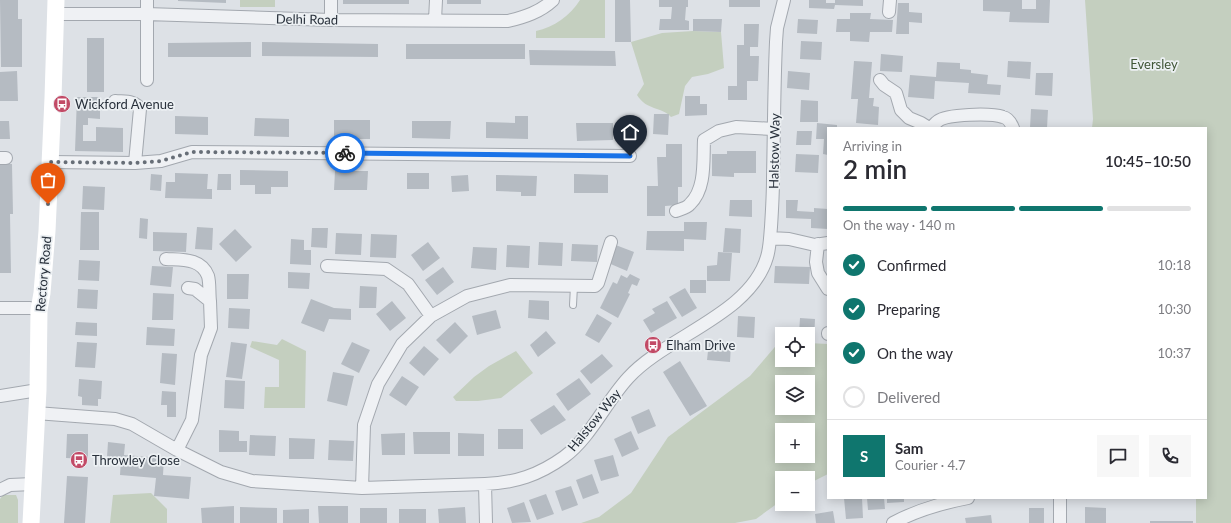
<!DOCTYPE html>
<meta charset="utf-8">
<style>
body{margin:0;font-family:Lato,sans-serif;background:#f7f7f7;color:#2b2b33;height:100vh;display:flex;flex-direction:column;font-size:15px;white-space:nowrap}
*{box-sizing:border-box;margin:0}
p{font-size:13px;color:#7c7c81}
.icon{flex:none;width:22px;height:22px;fill:none;stroke:currentColor;stroke-width:2;stroke-linecap:round;stroke-linejoin:round}
.map{position:relative;flex:1;overflow:hidden}
.sheet{position:absolute;left:827px;top:127px;width:380px;height:372px;display:flex;flex-direction:column;background:#fff;border-radius:0px;box-shadow:0 2px 10px #0003}
.sheet>*{flex:none}
.controls{position:absolute;left:775px;top:327px;display:grid;gap:8px}
.controls a{display:grid;place-items:center;width:40px;height:40px;border-radius:0px;background:#fff;box-shadow:0 2px 10px #0003;font-size:20px}
.pin{position:absolute;display:grid;place-items:center;width:34px;height:34px;color:#fff;margin:-41px -17px;border-radius:50% 50% 50% 0;rotate:-45deg;box-shadow:0 0 4px #0007}
.pin .icon{rotate:45deg}
.courier{position:absolute;display:grid;place-items:center;width:40px;height:40px;margin:-20px;border:3px solid #1a73e8;border-radius:50%;background:#fff;color:#222;box-shadow:0 1px 5px #0007}
.head em{font-style:normal;font-weight:600}
.head div{display:flex;flex-direction:column-reverse}
.head{display:flex;align-items:center;justify-content:space-between;height:68px;padding:0 16px}
h1{font-size:26px;font-weight:600;line-height:30px}
.bar{display:grid;grid-template-columns:repeat(4,1fr);gap:6px 4px;align-content:center;height:48px;padding:0 16px}
.bar i{height:5px;border-radius:3px;background:#e1e1e2}
.bar .active{background:#0f766e}
.bar p{grid-column:span 4}
.line{display:flex;align-items:center;gap:10px;padding:0 16px;border-top:1px solid #e1e1e2}
.line div{flex:1}
.round{display:grid;place-items:center;flex:none;width:42px;height:42px;border-radius:0px;background:#f7f7f7}
ol{padding:0 16px;list-style:none}
li{display:flex;align-items:center;gap:12px;height:44px}
li p{margin-inline-start:auto}
li .icon{padding:4px;border-radius:50%;background:#0f766e;color:#fff;stroke-width:4}
li:last-child{color:#7c7c81}
li i{width:22px;height:22px;border:2px solid #e1e1e2;border-radius:50%}
.map>svg:first-child{display:block}
.green{fill:#c4cfbf;fill-rule:evenodd}
.building{fill:#b5bbc2}
.lines{fill:none;stroke-linecap:round;stroke-linejoin:round}
.lane-casing{stroke:#a3a8af;stroke-width:8}
.street-casing{stroke:#a3a8af;stroke-width:14}
.lane{stroke:#eff1f4;stroke-width:6}
.street{stroke:#eff1f4;stroke-width:12}
.secondary{stroke:#fff;stroke-width:17}
.done{stroke:#676e77;stroke-width:4;stroke-dasharray:0 7.2}
.route{stroke:#1a73e8;stroke-width:5}
.labels{text-anchor:middle;stroke-width:3.5;stroke-linejoin:round;paint-order:stroke}
.street-label{font-size:13px;fill:#28303b;stroke:#ecf0f3}
.park-label{font-size:13px;fill:#3f5536;stroke:#ecf0f3}
.poi-label{font-size:13px;fill:#28303b;stroke:#ecf0f3;text-anchor:start}
</style>
<div class="map">
<svg width="1231" height="523" viewBox="0 0 1231 523">
<rect width="100%" height="100%" fill="#dde1e6"/>
<path class="green" d="M240,0H275V7H240Z
M580,0H605V38H536V31C554,27 570,16 580,0Z
M1085,0H1231V523H1196V498H1206V128H1092L1093,119Z
M693,31L721,32L724,68L708,74L692,77L685,86L679,114L671,117C661,106 647,111 637,95L644,84L631,42L662,33Z
M282,339L306,351L305,408H264L265,387H279V360L250,347L252,341L277,345Z
M780,341H782V360H808V343L828,344V474L808,484V478H782V500L756,519L735,523H581L599,517L631,493L668,437L750,376ZM782,382H808V408H782ZM782,430H808V456H782Z
M516,351L533,373L501,398L478,401H456L453,397L474,377L489,366Z
M151,493L167,509V523H110L113,495Z
M3,495H16L18,500V523H0V499Z"/>
<path class="building" d="M0,0H18V19H22V67H1Z
M178,0H226V3L178,1Z
M343,0H409V4H343Z
M447,0H481V4H447Z
M615,0H630L631,42H615Z
M659,0H688V7H686L685,20L689,21V30H659L660,19H671L672,7H659Z
M729,0H760V7H729Z
M809,0H826V3H835V0H863V6L835,5L834,9L809,8Z
M983,0H1022V9H1036V0H1050L1049,23L1009,22L1010,12L983,11Z
M898,3H909V12L922,13V23L909,22V34H896Z
M850,13H871L870,19L893,20L892,32H870L869,42L850,41V32H836L837,19H850Z
M693,19H722L721,32L693,31Z
M798,19L818,20L817,34L797,33Z
M744,24H759L758,47H750V56H759L758,81H747V100H728V86H737V45H744Z
M87,38H104V92H87Z
M801,41L822,42L821,60L800,59Z
M251,42V57H168V43Z
M262,42L378,44V57L262,56Z
M406,44H525V59H406Z
M529,50L615,51L616,66L530,65Z
M881,54L903,56L902,72L880,71Z
M854,61L872,62L869,98H874L873,106L879,107L878,125L856,123L858,99H851Z
M1008,61L1031,62L1030,79L1007,77Z
M937,62L960,63V69L971,70V73L988,75L987,84L1001,85L1000,95L968,93L969,83L935,81L934,99L908,97L910,75L936,77Z
M17,71L18,101H0V72Z
M788,71L810,73L809,90L787,88Z
M1036,73H1053L1052,96L1035,95Z
M685,96H700V104H707V115L685,116Z
M77,97H100V119L88,118V125H83V141H96V127L123,128V152L75,151Z
M801,100L818,101V122H800Z
M1031,109L1048,110L1047,128H1030Z
M654,114H669L668,135L653,134Z
M175,116L208,117V135L175,134Z
M515,116H528V139L486,138V122L515,123Z
M255,118L289,119V137L254,136Z
M334,120H370V139H334Z
M0,121H9L10,139H0Z
M412,121H451L450,139L412,138Z
M576,123H613V140L577,141Z
M817,123L837,125V128H828V155L823,154L824,139H816Z
M797,131H812L811,145H796Z
M666,144H682V187H678V205L665,206V216H647V186H658L657,157H666Z
M727,151H756V173H734V177L712,176V154H727Z
M796,154L819,155L818,173L795,172Z
M0,164H12L13,214H10L11,273H0Z
M240,170L288,171V187H271V194H255V185H240Z
M335,171H368L367,190H334Z
M175,173L208,174L207,189H212V199L165,198L166,182H175Z
M407,173H429V189H407Z
M151,174L162,175L161,191L150,190Z
M218,174H231V190H217Z
M574,174L608,175V193H574Z
M468,175L469,191L452,192L451,176Z
M496,175L537,176L536,196H521V192L496,191Z
M83,186L105,187L104,210L82,209Z
M730,200H752V217L729,216Z
M786,200H798L797,211L814,212V208L828,209V229L811,228V219L786,218Z
M81,212H99V250H80Z
M140,218L148,219L147,239L139,238Z
M684,222H707L706,240L684,239V251L646,250L647,231H684Z
M197,227L213,228L212,250L195,249Z
M312,228H328L327,248L311,247Z
M725,228L741,229L740,253L723,252Z
M235,229L252,247L236,262L219,244Z
M153,232L187,233L186,252L153,251Z
M336,233L362,234L361,255L335,254Z
M371,234L397,235L396,258L370,257Z
M291,239L304,240V250H311V265L290,264Z
M428,242L440,258L423,271L411,255Z
M539,242L563,243L562,266L538,265Z
M572,244L598,245L597,262L571,261Z
M613,244L634,252L627,271L606,262Z
M507,245L530,246L529,268L506,267Z
M473,247L497,248L496,270L471,268Z
M718,252L732,253L730,281H707V266L717,265Z
M79,260L100,261L99,281L78,280Z
M152,266L173,267L171,287L150,285Z
M775,266L810,267L809,284L774,283Z
M443,267L454,282L437,295L425,280Z
M288,272L310,273L309,289L288,288Z
M227,274H249L248,299H227Z
M630,274L640,279L637,286L632,284L628,293L630,294L618,318L600,308L613,282L617,284L621,275L627,278Z
M690,280H706V293H690Z
M360,286L377,287L376,308H359Z
M685,288L697,308L682,317L669,297Z
M78,289L98,290L97,309L77,308Z
M153,293L174,294L173,320H152Z
M311,299L334,308L351,309V320L329,319L324,332L301,323Z
M529,300L549,301V320L528,318Z
M392,301L406,318L390,331L376,314Z
M667,301L677,318L651,333L643,320L655,313L652,309Z
M229,308L250,309L249,329L228,328Z
M496,310L501,328L477,335L472,316Z
M597,314L612,323L599,343L585,335Z
M738,316L755,317L754,338L737,337Z
M800,318L815,319L814,341H808V334H799Z
M76,322L97,323V336L75,335Z
M455,322L468,336L450,354L436,340Z
M147,327L175,329L174,346L146,345Z
M546,331L556,343L538,357L530,345Z
M77,342L97,343L95,368L75,367Z
M231,342L247,344L242,379L226,377Z
M352,342L370,350L359,373L341,364Z
M709,342L731,344L730,362L707,360Z
M424,346L439,359L424,376L409,363Z
M162,353L177,354L175,385L160,383Z
M602,354L613,366L591,384L580,371Z
M680,361L707,406L690,416L663,372Z
M333,372L354,376L347,406L327,401Z
M402,376L419,387L406,406L389,395Z
M579,378L591,394L568,411L556,394Z
M79,379L102,381L101,399H98V406L82,405V397L78,396Z
M225,380L245,381L244,409L224,408Z
M162,391L176,392V417H167V405H161Z
M554,405L566,420L541,435L530,420Z
M649,409L656,426L638,434L631,417Z
M498,429H523V449H498Z
M219,430L239,431V441H247V452H219Z
M631,431L639,449L622,457L614,439Z
M413,432H450V454H414Z
M405,433V455H382L381,434Z
M458,433L484,434V456H458Z
M67,434H88V459L66,458Z
M250,435L276,436L275,456L249,455Z
M289,438L315,439L314,459H289Z
M329,440L354,441L353,461L328,460Z
M108,442L125,444L124,455L164,458L163,475L191,477L189,499L154,496L156,478L120,475L121,459L107,457Z
M613,455L619,476L601,481L594,460Z
M592,474L599,493L583,499L576,480Z
M67,476L88,477L85,523H64Z
M571,486L578,505L562,511L555,491Z
M546,494L554,514L537,520L529,500Z
M844,498H862L863,518L846,519Z
M867,498H884L885,509L868,510Z
M887,498H904V502L887,503Z
M524,502L531,522L512,523L507,508Z
M234,506V523H202L201,508Z
M318,506H348V523H319Z
M240,507L277,508V523H240Z
M465,507L466,523H439L438,509Z
M1085,507L1106,508V523H1085Z
M360,508H387V523H360Z
M1029,508H1044V523H1029Z
M309,509V523H283V510Z
M399,509H426V523H399Z
M833,511L835,523H816L815,514Z
M991,515L992,523H966L965,518Z
M1150,521H1193V523H1150Z"/>
<g class="lines">
<defs>
<path id="lane" d="M573,305L574,286"/>
<path id="street" d="M147,0V80
M889,12L890,0
M55,14H146L331,20L508,21C525,17 540,12 553,0
M331,20V0
M435,20L436,0
M880,80L884,85L896,93L901,110L909,118L921,123L929,128
M115,101C124,102 135,100 140,109L135,163
M931,128C933,126 935,123 938,121C947,114 991,113 1003,117C1008,118 1011,123 1013,128
M0,158H6
M50,162L135,163L161,161L192,152L630,156
M676,211C681,209 687,208 690,204C706,189 703,161 704,140L719,131L736,127L774,129
M770,238L789,239L815,245L828,243
M818,244L816,262L818,273L828,289
M166,259C182,260 201,258 208,276C210,283 209,294 210,301
M327,266L386,269L408,284L431,316
M0,308H30L39,310
M828,334V333
M0,396L38,390
M36,413L115,419L132,424L177,450L221,472L252,481L362,488L485,484C515,483 539,475 564,457C591,437 605,403 628,378C666,336 750,315 767,257C770,247 770,237 771,227C772,211 773,195 773,178C774,133 774,88 776,42L777,28L784,0
M177,450L192,420L201,355L211,328L210,301L195,289L188,288
M485,484L486,523
M362,488L364,425L378,384L402,344L431,316L467,296L510,285L595,286L598,283L611,242
M0,490L10,485L33,484
M893,523C917,510 942,503 968,498
M1060,523V498"/>
</defs>
<use href="#lane" class="lane-casing"/>
<use href="#street" class="street-casing"/>
<use href="#lane" class="lane"/>
<use href="#street" class="street"/>
<path class="secondary" d="M31,523L38,390L39,310L42,293L47,231L53,98L56,0"/>
</g>
<g class="lines">
<path class="done" d="M48,204L50,162L135,163L161,161L192,152L345,153"/>
<path class="route" d="M345,153L630,156"/>
</g>
<defs>
<symbol id="bus-disc" viewBox="-11 -11 22 22"><circle r="9.5" fill="#c24a66" stroke="#ecf0f3"/><path d="M-5-6H5V4H4V6H2V4H-2V6H-4V4H-5ZM-3.5-4V0h7V-4ZM-3.5 1.2v1.5H-2V1.2ZM2 1.2v1.5H3.5V1.2Z" fill="#fff"/></symbol>
</defs>
<g fill-rule="evenodd">
<use href="#bus-disc" x="52" y="94" width="20" height="20"/>
<use href="#bus-disc" x="643" y="335" width="20" height="20"/>
<use href="#bus-disc" x="69" y="450" width="20" height="20"/>
</g>
<g class="labels">
<g class="street-label">
<text transform="translate(307 19) rotate(1)" y="5">Delhi Road</text>
<text transform="translate(774 151) rotate(-89)" y="5">Halstow Way</text>
<text transform="translate(43 274) rotate(-85)" y="5">Rectory Road</text>
<text transform="translate(594 420) rotate(-51)" y="5">Halstow Way</text>
</g>
<g class="park-label">
<text x="1154" y="69">Eversley</text>
</g>
<g class="poi-label">
<text x="75" y="109">Wickford Avenue</text>
<text x="666" y="350">Elham Drive</text>
<text x="92" y="465">Throwley Close</text>
</g>
</g>
</svg>
<div class="controls">
<a><svg class="icon" aria-label="locate" viewBox="0 0 24 24"><circle cx="12" cy="12" r="6"/><path d="M12 2v4M12 18v4M2 12h4M18 12h4"/></svg></a>
<a><svg class="icon" aria-label="layers" viewBox="0 0 24 24"><path d="M12 4l9 5-9 5-9-5zM3 14l9 5 9-5"/></svg></a>
<a>+</a>
<a>−</a>
</div>
<div class="pin" style="left:48px;top:204px;background:#ea580c"><svg class="icon" aria-label="bag" viewBox="0 0 24 24"><path d="M5 8h14l-1 12H6zM9 8a3 3 0 0 1 6 0"/></svg></div>
<div class="pin" style="left:630px;top:156px;background:#1f2937"><svg class="icon" aria-label="home" viewBox="0 0 24 24"><path d="M3 11l9-7 9 7M6 9v11h12V9"/></svg></div>
<div class="courier" style="left:345px;top:153px"><svg class="icon" aria-label="bike" viewBox="0 0 24 24"><circle cx="6" cy="16" r="4"/><circle cx="18" cy="16" r="4"/><path d="M6 16l4-8h5l3 8M10 8l3 8H6M13 5h3"/></svg></div>
<section class="sheet">
<div class="head"><div><h1>2 min</h1><p>Arriving in</p></div><em>10:45–10:50</em></div>
<div class="bar"><i class="active"></i><i class="active"></i><i class="active"></i><i></i><p>On the way · 140 m</p></div>
<ol>
<li><svg class="icon" aria-label="check" viewBox="0 0 24 24"><path d="M5 12l5 5 9-10"/></svg>Confirmed<p>10:18</p></li>
<li><svg class="icon" aria-label="check" viewBox="0 0 24 24"><path d="M5 12l5 5 9-10"/></svg>Preparing<p>10:30</p></li>
<li><svg class="icon" aria-label="check" viewBox="0 0 24 24"><path d="M5 12l5 5 9-10"/></svg>On the way<p>10:37</p></li>
<li><i></i>Delivered</li>
</ol>
<div class="line" style="height:72px"><b class="round" style="background:#0f766e;color:#fff">S</b><div><b>Sam</b><p>Courier · 4.7</p></div><a class="round"><svg class="icon" aria-label="chat" viewBox="0 0 24 24"><path d="M4 5h16v11H9l-5 4z"/></svg></a><a class="round"><svg class="icon" aria-label="phone" viewBox="0 0 24 24"><path d="M5 4h4l2 5-3 2q2 4 5 5l2-3 5 2v4C11 20 4 13 5 4z"/></svg></a></div>
</section>
</div>
